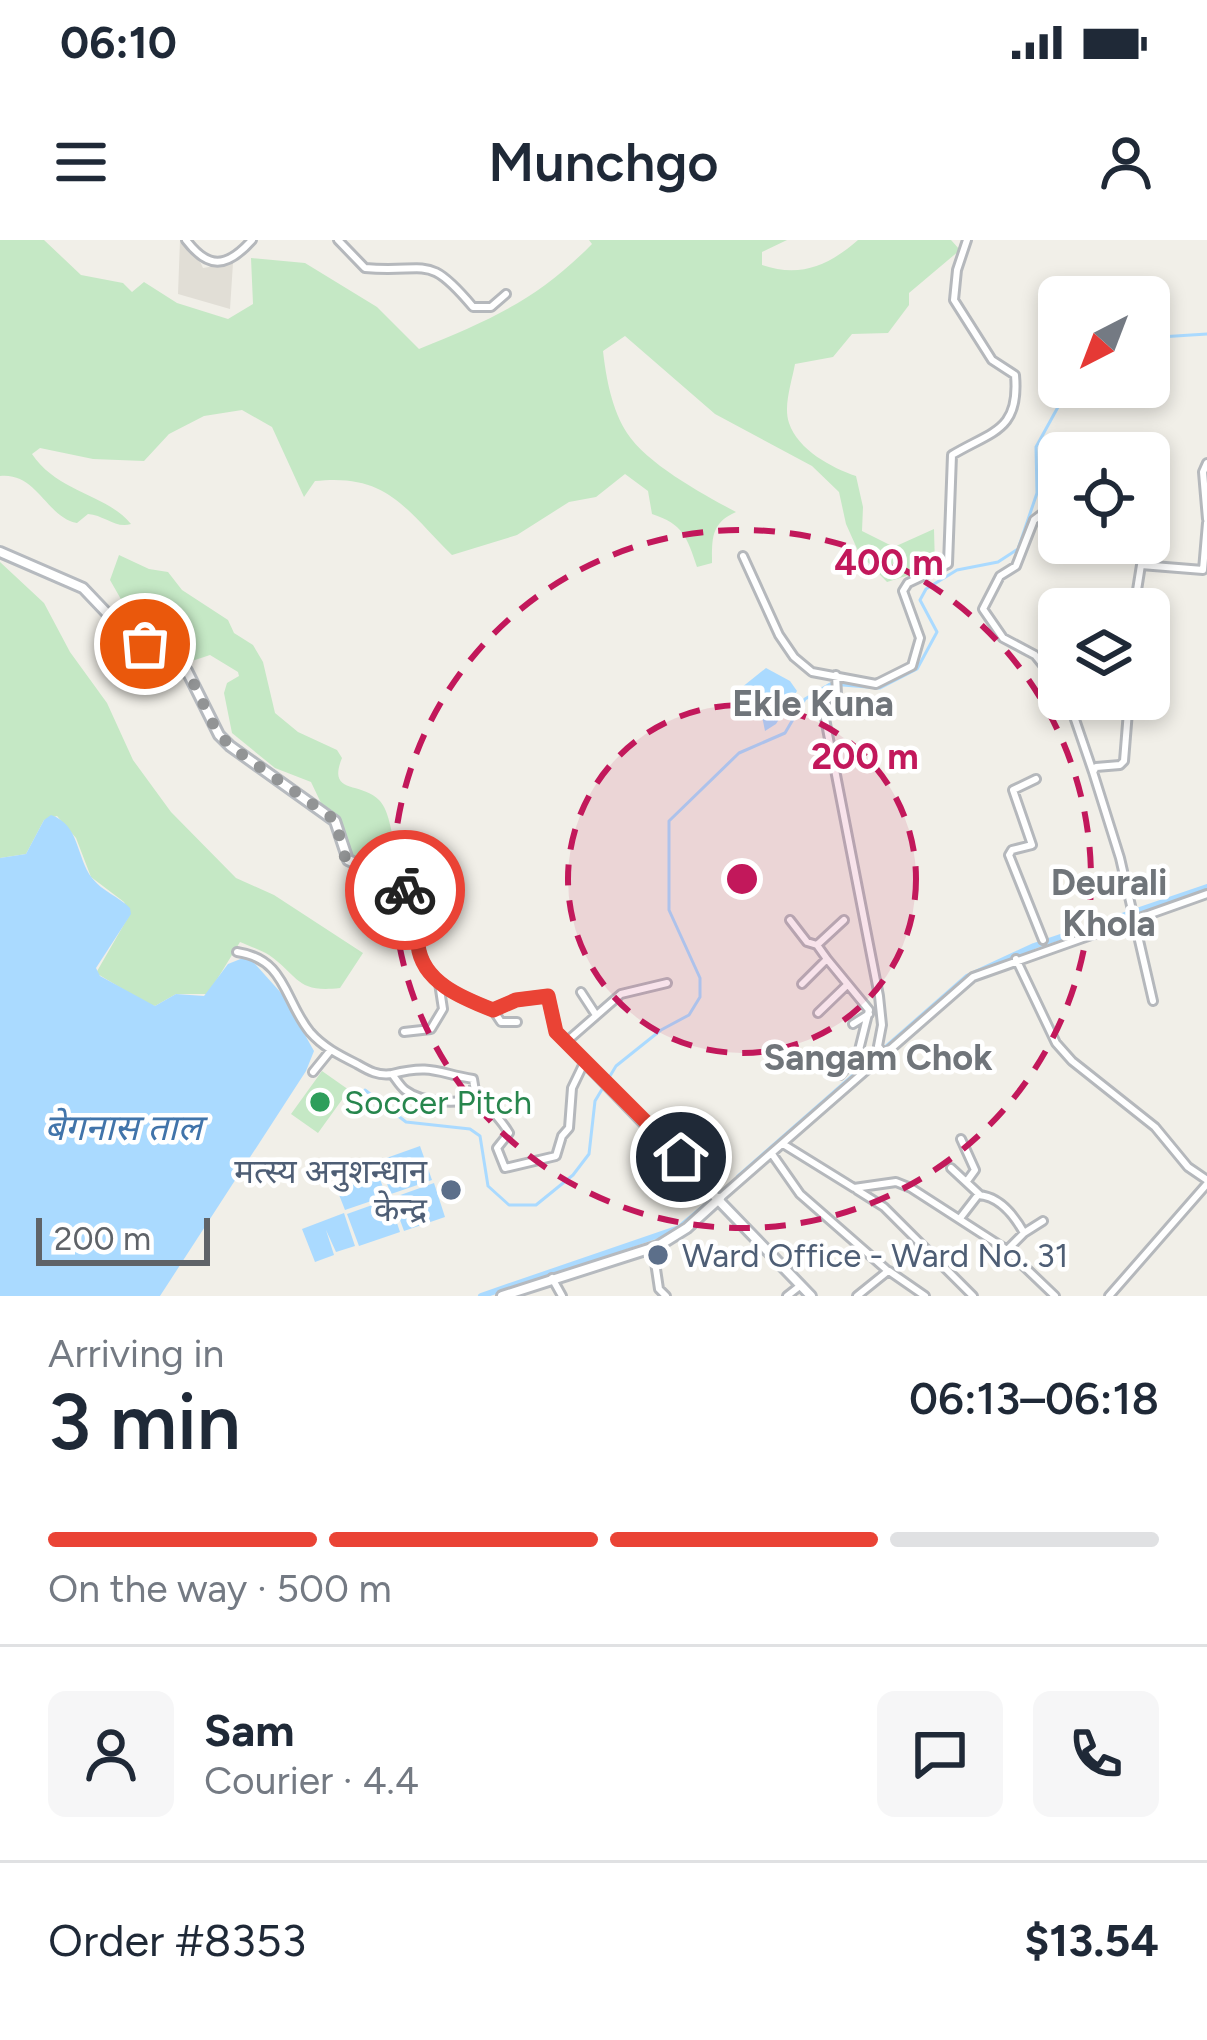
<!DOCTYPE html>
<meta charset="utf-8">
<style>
body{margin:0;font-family:Figtree,"Noto Sans Devanagari",sans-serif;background:#f6f6f7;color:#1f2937;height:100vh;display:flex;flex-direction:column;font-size:45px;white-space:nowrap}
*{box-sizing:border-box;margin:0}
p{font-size:39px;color:#747a83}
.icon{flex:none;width:66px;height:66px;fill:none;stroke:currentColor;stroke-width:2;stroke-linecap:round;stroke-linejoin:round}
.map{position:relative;height:1056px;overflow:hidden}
.details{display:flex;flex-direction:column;background:#fff;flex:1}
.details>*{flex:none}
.needle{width:78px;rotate:222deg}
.controls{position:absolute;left:1038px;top:36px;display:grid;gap:24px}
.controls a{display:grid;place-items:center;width:132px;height:132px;border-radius:18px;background:#fff;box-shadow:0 6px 18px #0003;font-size:60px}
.scale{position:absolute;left:36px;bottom:30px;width:174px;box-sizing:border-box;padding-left:12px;border:6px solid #5f6368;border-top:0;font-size:33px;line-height:42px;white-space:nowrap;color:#5f6368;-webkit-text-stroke:9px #fff;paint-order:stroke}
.pin{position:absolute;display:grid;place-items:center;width:102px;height:102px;color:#fff;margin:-51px;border:6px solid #fff;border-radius:50%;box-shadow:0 3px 12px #0007}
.courier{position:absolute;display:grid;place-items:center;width:120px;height:120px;margin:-60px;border:9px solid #ea4335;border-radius:50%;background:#fff;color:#222;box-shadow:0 3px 15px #0007}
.overview em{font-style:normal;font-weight:600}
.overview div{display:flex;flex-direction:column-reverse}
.overview{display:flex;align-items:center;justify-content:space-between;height:204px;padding:0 48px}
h1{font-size:78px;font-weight:600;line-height:90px}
.bar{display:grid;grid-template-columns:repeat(4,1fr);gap:18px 12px;align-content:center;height:144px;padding:0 48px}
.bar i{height:15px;border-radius:9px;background:#e0e1e3}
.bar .active{background:#ea4335}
.bar p{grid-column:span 4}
.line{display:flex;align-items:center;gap:30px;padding:0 48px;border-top:3px solid #e0e1e3}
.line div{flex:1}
.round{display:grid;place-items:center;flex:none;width:126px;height:126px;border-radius:18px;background:#f6f6f7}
.status{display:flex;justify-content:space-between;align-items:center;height:84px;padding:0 60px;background:#fff;direction:ltr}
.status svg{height:33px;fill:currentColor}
header{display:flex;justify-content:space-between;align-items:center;height:156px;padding:0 48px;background:#fff;font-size:54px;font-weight:600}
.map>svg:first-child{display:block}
.education{fill:#e1ded6}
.green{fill:#c5e8c5}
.water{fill:#aadaff}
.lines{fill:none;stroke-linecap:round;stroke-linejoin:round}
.stream{stroke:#aadaff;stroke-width:3}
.canal{stroke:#aadaff;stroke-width:6}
.street-casing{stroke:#b5b8bc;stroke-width:12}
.secondary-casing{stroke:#b6babf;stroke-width:14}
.street{stroke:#fff;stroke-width:6}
.secondary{stroke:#fff;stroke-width:8}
.done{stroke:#929495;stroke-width:12;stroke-dasharray:0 21.6}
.route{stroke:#ea4335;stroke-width:15}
.ring{fill:none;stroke:#c2185b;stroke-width:6;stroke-dasharray:21 15}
.leisure-dot{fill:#2e9e5b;stroke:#fff;stroke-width:4.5}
.service-dot{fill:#5c6f8a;stroke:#fff;stroke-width:4.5}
.labels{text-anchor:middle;stroke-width:9;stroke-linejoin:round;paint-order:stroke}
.leisure-label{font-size:33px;fill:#27864d;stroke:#fff;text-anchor:start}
.service-label{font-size:33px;fill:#4e5e75;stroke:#fff;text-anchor:end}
.neighbourhood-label{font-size:36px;font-weight:bold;fill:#70757a;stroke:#fff}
.water-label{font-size:36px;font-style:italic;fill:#4174aa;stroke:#fff}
.centre{fill:#c2185b;stroke:#fff;stroke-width:6}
.ring-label{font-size:36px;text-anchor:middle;font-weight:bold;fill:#c2185b;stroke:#fff;stroke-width:9;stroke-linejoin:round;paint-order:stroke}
</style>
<div class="status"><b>06:10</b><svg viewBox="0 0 49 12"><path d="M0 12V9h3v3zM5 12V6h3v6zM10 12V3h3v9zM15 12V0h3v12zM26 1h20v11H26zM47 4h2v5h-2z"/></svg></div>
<header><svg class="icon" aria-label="menu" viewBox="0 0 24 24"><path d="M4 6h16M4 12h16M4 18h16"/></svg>Munchgo<svg class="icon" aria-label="person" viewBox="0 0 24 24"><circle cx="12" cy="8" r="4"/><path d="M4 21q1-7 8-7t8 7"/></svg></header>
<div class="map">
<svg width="1207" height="1056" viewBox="0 0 1207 1056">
<rect width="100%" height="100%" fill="#f1efe8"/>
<path class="education" d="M180,0H190L203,28L233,23L230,69L178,54Z"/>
<path class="green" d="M0,0H44L81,35L123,43L132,52L144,42L177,63L228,79L253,64L251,18L305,23L377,67L419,109C490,80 537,60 592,4L589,0H787L762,12V25C800,38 828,26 858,0H951L960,10L909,53V65L888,93L852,94L833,117L795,124C792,141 783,166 789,183C798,210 832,228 856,236L863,267L862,291L894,307L934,289L935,327L887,342L859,313L846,284L839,252L812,226L715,174L625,96L603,111C606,138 612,170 627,193C647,224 704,255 736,272C711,283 712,298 712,323L697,327C687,297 683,284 652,274L648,251L625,234L596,257L569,262L517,295L452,315C405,269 388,233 315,241L304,257L272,187L242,170L204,176L169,194L144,221L93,219L40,208L32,214C57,252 108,255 131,284C116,289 104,275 88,274L77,283C47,278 37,232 0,236Z
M119,315L149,329L168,332L182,350L228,380L234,393L253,405L263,422L275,473L298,492L337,510L342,518C327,555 360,541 379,560C397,579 384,615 421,621V626L396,636L376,623L367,624L350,616L342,583L321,563L311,542L275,528L232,493L224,453L227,443L239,436L238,432L210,415L192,421L189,417L193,404L122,361L110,340Z
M0,322L44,363L70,412L107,463L133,520L171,572L236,638L274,655L363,713L340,748C296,753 300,737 269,715C261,710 249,706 240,702L208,754H176L155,766L146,763L96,733L130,674L124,662L91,637L76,598L57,576L44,580L26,614L0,618Z
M322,831L349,850L318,893L291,874Z"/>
<path class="water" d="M766,428L790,441L797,451L776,484L765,491L759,461L756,457L749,460L741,448Z
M51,575C80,585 76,617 92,638C102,651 119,657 130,668L131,674L96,728L100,736L155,766L176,754L204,756L228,724L248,716L282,754L314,811L306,831L160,1056H0V618L26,614L44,580Z
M420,906L432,940L391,954L378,921Z
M374,922L386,956L345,970L332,937Z
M434,943L445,977L404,991L392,958Z
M389,959L400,992L359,1006L347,974Z
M344,973L355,1006L336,1012L326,990L334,1015L315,1022L302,989Z"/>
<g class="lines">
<path class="stream" d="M1149,86L1160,97L1207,94
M365,850L406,882L470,889L480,896L488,946L509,965H536L573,935L589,914L595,861L616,826L661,790L689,775L700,757V738L669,670V581L739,513L785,493L805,459L830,444L880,448L917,429L937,392L920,360L926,349L957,330L998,322L1018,309L1037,253L1036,207L1069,147"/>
<path class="canal" d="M739,937L967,737L1034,706L1207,647
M481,1056L679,988L709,963"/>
<defs>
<path id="street" d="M186,0C208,29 226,29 252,0
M338,0L365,28C428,34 426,11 473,67H491L506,54
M1207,223L1203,232L1207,279
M1059,261L1034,280L1016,326L1000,336L983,369L1003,398L1035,415L1059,445
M743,316L779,395L794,417L812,432L876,444L912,426L920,398L903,351L908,343L948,324L952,215C992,191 1020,191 1015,135L992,120L954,60L957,30L967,0
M1134,369L1141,325L1203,330L1207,283
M836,435L837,454L822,463L879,756L882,785L878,806L884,814
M1068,459L1093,532
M1129,459L1124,521L1120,525L1096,527L1093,532L1120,618L1153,761
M1036,539L1013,550L1032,605L1012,610L1009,615L1043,700
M790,680L807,702L817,705
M237,712C286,719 284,760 310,792C323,807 339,815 357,824C369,831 378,836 392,834C396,839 400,846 405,850C422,863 459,865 476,857C486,862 503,883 509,893L497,908L505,928L556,916L562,896L569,888L572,848L585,821
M827,719L817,705L844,680
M1016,719L1056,803L1072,821L1155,887L1188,927L1207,940
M802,744L827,719L869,770L858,814L840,835
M581,752L596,775
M493,770L501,782H517
M818,773L847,745
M853,784L869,774
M404,792L431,789L443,769L439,743
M566,802L621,754L667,743
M313,832L330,811
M392,834C432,824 437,833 473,839L476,857
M961,899L975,930L967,941
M783,904L854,948L896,942L911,948L1007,1010L1055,1056
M772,914L800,954L888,1031L857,1056
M951,928L980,955
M857,950L884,967L973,1056
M720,958L973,737L1207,654
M961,977L978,955C999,956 1014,975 1024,993
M653,1009L659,1049L666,1056
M1007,1010L1024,993L1043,981
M889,1031L925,1056
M552,1038L562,1056
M787,1056L801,1045
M1109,1056L1207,944"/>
<path id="secondary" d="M0,312L83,348L122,389L172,416L187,431L219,495L230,506L335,581L348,620C366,628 383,629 399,644C420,664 412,689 420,714C430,746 465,759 493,770L516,760L548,756L556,792L811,1056
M502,1056L658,1006L687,988L720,958"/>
</defs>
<use href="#street" class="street-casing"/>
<use href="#secondary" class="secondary-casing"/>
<use href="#street" class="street"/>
<use href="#secondary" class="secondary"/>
</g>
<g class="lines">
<path class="done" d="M145,404C211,434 190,464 230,506L335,580L345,617L382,632L405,650"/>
<path class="route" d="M405,650C417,666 416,685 418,705C422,742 462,758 493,770L516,760L548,756L556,792L681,917"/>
</g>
<circle cx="742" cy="639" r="174" fill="#c2185b" fill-opacity=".12"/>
<g class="ring">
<circle cx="742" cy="639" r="174"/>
<circle cx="742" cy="639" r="349"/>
</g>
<circle class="leisure-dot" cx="320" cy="862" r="12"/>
<g class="service-dot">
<circle cx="451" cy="950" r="12"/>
<circle cx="658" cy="1015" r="12"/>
</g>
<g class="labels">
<g class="leisure-label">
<text x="344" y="874">Soccer Pitch</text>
</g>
<g class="service-label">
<text x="427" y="943">मत्स्य अनुशन्धान<tspan x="427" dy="38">केन्द्र</tspan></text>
<text x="682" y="1027" text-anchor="start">Ward Office - Ward No. 31</text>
</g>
<g class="neighbourhood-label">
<text x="813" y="476">Ekle Kuna</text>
<text x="1109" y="655">Deurali<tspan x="1109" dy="41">Khola</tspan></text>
<text x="878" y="830">Sangam Chok</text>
</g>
<g class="water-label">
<text x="123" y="900">बेगनास ताल</text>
</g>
</g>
<circle cx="742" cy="639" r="18" class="centre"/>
<g class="ring-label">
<text x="889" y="335">400 m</text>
<text x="865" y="529">200 m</text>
</g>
</svg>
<div class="controls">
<a><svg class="needle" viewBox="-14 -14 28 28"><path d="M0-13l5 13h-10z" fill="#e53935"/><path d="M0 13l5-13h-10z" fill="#747a83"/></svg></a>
<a><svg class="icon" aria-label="locate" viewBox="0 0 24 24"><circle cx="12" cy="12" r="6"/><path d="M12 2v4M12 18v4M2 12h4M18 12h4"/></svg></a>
<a><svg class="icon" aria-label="layers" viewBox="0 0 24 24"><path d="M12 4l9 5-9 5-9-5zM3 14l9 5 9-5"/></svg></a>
</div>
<div class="scale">200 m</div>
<div class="pin" style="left:145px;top:404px;background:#ea580c"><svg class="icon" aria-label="bag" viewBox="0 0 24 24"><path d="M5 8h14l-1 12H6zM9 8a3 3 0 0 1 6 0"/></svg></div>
<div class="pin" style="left:681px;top:917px;background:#1f2937"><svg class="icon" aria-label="home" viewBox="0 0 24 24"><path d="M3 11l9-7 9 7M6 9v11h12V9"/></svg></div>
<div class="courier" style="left:405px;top:650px"><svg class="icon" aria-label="bike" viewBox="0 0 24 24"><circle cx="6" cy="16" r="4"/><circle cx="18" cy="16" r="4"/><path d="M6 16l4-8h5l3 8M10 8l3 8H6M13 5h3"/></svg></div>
</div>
<section class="details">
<div class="overview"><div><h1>3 min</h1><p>Arriving in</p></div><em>06:13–06:18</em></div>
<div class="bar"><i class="active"></i><i class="active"></i><i class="active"></i><i></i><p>On the way · 500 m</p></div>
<div class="line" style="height:216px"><a class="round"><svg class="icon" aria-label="person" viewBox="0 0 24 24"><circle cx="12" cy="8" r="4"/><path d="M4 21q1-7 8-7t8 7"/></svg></a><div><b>Sam</b><p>Courier · 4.4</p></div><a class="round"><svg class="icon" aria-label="chat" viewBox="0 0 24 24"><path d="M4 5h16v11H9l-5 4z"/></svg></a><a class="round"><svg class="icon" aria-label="phone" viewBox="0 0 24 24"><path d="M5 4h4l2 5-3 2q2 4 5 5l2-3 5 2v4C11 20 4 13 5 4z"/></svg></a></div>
<div class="line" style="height:156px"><div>Order #8353</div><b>$13.54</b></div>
</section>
